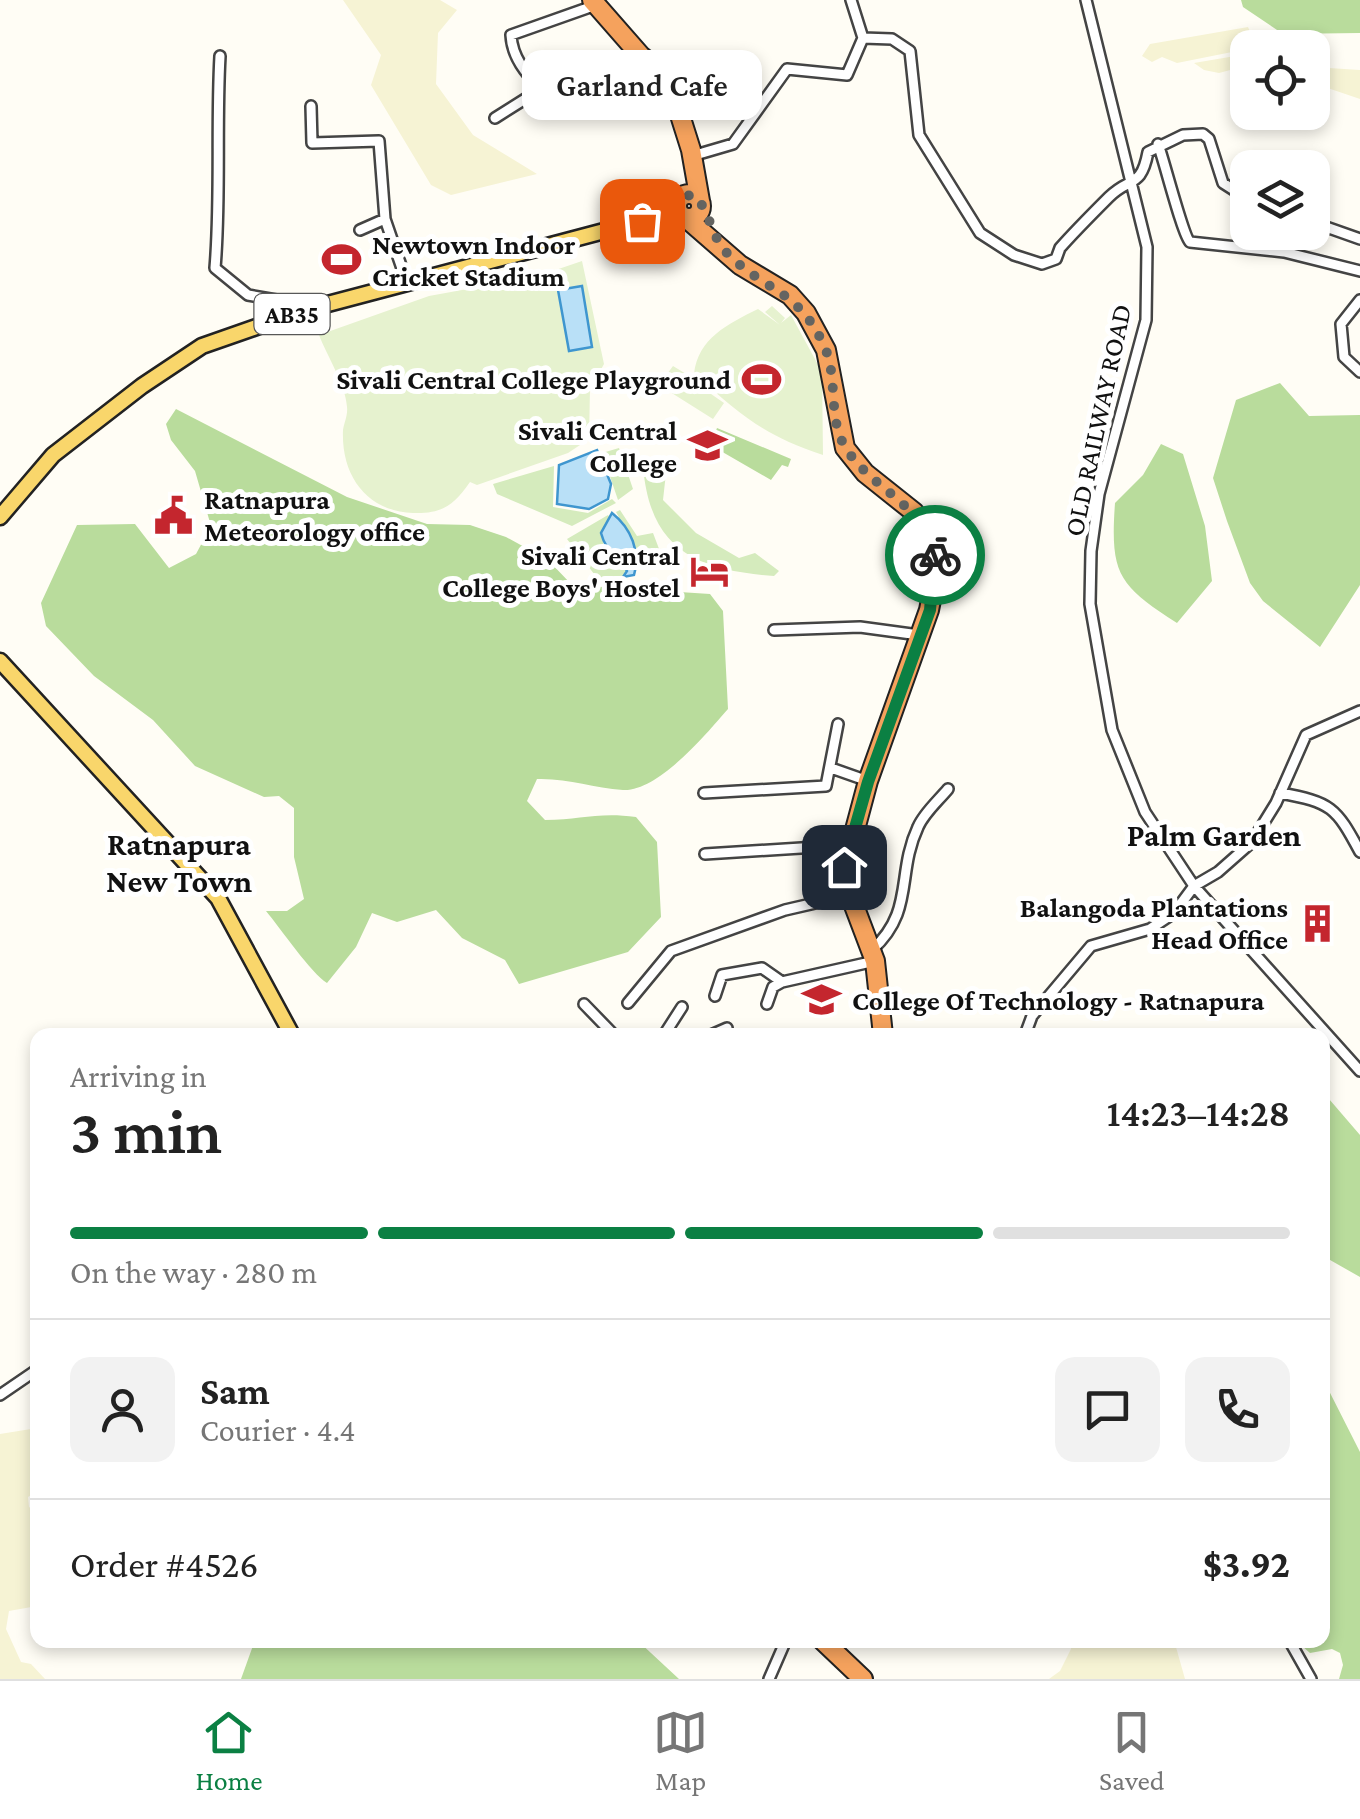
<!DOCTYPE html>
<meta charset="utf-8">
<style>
body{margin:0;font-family:"Crimson Pro",serif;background:#f2f2f2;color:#222;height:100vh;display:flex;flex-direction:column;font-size:38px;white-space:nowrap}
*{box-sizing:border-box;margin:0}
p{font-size:32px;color:#767676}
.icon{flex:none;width:55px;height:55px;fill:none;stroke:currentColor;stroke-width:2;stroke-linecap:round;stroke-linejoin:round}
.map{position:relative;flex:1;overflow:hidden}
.sheet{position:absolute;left:30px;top:1028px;width:1300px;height:620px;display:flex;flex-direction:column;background:#fff;border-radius:20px;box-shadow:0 5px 15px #0003}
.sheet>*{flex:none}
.controls{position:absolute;left:1230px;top:30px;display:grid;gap:20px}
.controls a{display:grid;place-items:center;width:100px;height:100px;border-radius:20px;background:#fff;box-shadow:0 5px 15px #0003;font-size:50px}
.pin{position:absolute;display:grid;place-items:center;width:85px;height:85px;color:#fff;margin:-42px;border-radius:20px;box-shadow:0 5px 15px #0006}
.courier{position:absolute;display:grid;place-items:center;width:100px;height:100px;margin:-50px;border:8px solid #0b8043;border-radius:50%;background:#fff;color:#222;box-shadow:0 2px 12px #0007}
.bubble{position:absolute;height:70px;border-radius:20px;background:#fff;box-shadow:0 5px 15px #0003;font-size:32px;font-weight:600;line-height:70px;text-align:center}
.headline em{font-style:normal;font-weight:600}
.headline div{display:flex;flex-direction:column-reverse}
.headline{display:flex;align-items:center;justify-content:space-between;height:170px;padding:0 40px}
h1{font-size:65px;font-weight:600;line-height:75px}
.bar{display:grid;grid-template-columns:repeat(4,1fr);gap:15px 10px;align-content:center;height:120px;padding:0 40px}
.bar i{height:12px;border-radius:8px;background:#e0e0e0}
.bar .current{background:#0b8043}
.bar p{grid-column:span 4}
.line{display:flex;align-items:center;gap:25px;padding:0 40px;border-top:2px solid #e0e0e0}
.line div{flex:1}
.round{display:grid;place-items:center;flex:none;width:105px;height:105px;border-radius:20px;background:#f2f2f2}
.tabs{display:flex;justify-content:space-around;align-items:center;height:140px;border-top:2px solid #e0e0e0;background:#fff;font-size:28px;color:#767676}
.tabs a{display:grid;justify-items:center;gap:5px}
.tabs .current{color:#0b8043}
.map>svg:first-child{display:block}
.farmland{fill:#f6f3d4}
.green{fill:#d5ebbd}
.forest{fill:#b9dc9c}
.pitch{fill:#e6f2cf}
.water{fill:#b9e0f7;stroke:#3f96cf;stroke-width:2.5}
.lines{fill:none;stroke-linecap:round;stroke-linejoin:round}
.street-casing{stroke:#444;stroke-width:14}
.primary-casing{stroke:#222;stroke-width:19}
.highway-casing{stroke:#222;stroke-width:22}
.street{stroke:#fff;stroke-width:9}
.primary{stroke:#f9d66b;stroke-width:14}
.highway{stroke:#f5a25d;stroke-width:18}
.done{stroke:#646461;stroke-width:10;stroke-dasharray:0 18}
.route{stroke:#0b8043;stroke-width:12}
.labels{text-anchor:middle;stroke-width:10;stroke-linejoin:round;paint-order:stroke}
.shield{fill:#fff;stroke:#585858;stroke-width:2.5}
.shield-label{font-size:25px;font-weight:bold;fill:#111}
.poi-label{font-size:28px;font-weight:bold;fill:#111;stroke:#fff;text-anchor:end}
.street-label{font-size:28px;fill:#111;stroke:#fff}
.quarter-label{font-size:32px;font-weight:bold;fill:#111;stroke:#fff}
</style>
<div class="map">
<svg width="1360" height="1679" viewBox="0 0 1360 1679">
<rect width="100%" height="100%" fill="#fffdf5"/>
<path class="farmland" d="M343,0H440L457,10L438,33L436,84L473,135L537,174L451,195L431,185L371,85L381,55Z
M1248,27L1257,47L1177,63L1162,57L1152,62L1142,56L1150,44Z
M1247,54V68L1236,73L1234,69L1219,73L1204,70L1194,63Z
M1313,67L1360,70V99L1313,83Z
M37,1428V1491L28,1497L29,1507L37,1512V1606L9,1611L6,1629L21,1662L31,1664L45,1679H0V1434Z
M1071,1640H1174L1185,1679H1049L1060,1671L1071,1649Z"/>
<path class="green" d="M619,448L633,489L618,500L602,453Z
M554,466L553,507L588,513L612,499L616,503L572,526L497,494L493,484Z
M643,466L666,473L663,500L696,533L739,558L755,553L779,571L774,576C697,570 650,551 643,466Z
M620,510L637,536L653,533L661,554L659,566L638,552L616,512Z
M608,515L611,519L601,533L604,546L628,571L621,579H598L567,539Z"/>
<path class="forest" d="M1241,0H1360V33L1283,34L1243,7Z
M1280,383L1309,416L1360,415V585L1320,647L1263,601L1250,583L1227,521L1213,478L1236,400Z
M176,409L347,497L427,524L470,525L506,537L548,560L572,585L710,594L723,611L728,709C707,733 658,792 623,790C593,788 568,778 537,779L527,801L545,820C581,820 597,812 636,817L657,842L661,917L628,952L519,984L505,960L462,938L436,910L397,922L372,913L356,947L327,983C311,973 281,929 266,911H287L304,899L294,857V808L279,796L264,797L195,766L153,720L94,676L46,626L41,603L77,525L135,524L169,568L196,554L211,526L195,471L171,440L166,424Z
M717,428L791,459L788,467L782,465L771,480L719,450L723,439L714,436Z
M1161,444L1183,454L1205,526L1212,581L1177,623C1118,585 1110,574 1115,503L1143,475Z
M1323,1092L1360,1135V1277L1323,1256Z
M1323,1379L1360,1452V1679H1339L1343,1665L1340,1653L1332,1649L1310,1653L1295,1640H1322Z
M255,1640H637L679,1679H241Z"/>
<path class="pitch" d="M582,261L604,364L590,389L589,439L568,453L477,485L470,482C454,505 442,514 413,513C367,511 341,476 343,430C344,423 348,415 347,407C346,385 327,356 319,335L429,296L538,276Z
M772,306L785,318L781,323L791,315L822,372L823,455C762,435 742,415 694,374C698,338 728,324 758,309L780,325L765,312Z
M673,366L701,383L694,395L701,387L724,403L713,419L659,385Z"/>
<path class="water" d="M582,286L592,347L569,351L558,290Z
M597,450L611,484L608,499L589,509L557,504L559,465Z
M612,513C631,528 641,552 634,575L623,577L627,571C619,555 606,553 601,533Z"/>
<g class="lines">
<defs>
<path id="street" d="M851,0L863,38
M1086,0L1147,247L1146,320L1099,494L1091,551L1090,604L1112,730L1145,812L1194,886L1360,1071
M220,56C216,127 221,197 215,268L248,295L282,301L290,314
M311,106L312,143L379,141L385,219
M495,118L541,89C526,74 512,57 511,35L596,5
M1158,144C1164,160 1183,236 1190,242L1284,252L1360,271
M692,156L733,144L787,69L847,75L863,38L892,39L910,51L919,135L980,233L1014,255L1042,264L1056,259L1060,248C1075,231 1093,213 1109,197C1130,176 1141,189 1148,152L1183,135L1203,134L1209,139L1223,183L1248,199
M1312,222L1360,239
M360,230L385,219L407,283
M1360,300L1341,324L1344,357L1360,372
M774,630L860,627L919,635
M831,768L868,781
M704,793L826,786L838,724
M1280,793C1331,802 1336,807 1360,852
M705,854L848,845
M872,950C915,911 896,874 918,827C924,813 938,801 948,789
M715,996L722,975L762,968L782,982L875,961
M628,1003L671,951L785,910L850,895
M584,1004L614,1035
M767,1004L773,987L782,982
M235,1035H250
M664,1035L682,1007
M711,1035L727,1028
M1025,1035L1032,1016L1091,946L1150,929L1174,913L1194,886L1218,872L1252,842L1276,803L1306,735L1360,711
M0,1395L38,1369
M1289,1640L1311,1679
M769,1679L786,1640"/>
<path id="primary" d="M652,216L677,201
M0,517L53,455L142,386L202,346L305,310L642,221L684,218
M0,661L218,898L292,1035"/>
<path id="highway" d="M592,0L641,56L668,77L691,150L700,201
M677 206a12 12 0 1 1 24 0a12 12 0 1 1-24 0Z
M686,218L740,265L790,295L806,313L826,350L845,448L865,473L914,512L931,536L936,575L929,610L868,781L845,867L850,895L875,961L883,1035
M822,1640L863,1679"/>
</defs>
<use href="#street" class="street-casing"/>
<use href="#primary" class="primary-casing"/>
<use href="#highway" class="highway-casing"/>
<use href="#street" class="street"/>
<use href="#primary" class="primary"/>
<use href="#highway" class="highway"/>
</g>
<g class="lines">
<path class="done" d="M642,221L682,196L694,195C710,210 711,238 728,254C767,293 799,289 825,348C838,378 828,417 844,445C869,489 924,503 935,555"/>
<path class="route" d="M844,867L868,782L930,610L935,555"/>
</g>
<defs>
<symbol id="stadium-bare" viewBox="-9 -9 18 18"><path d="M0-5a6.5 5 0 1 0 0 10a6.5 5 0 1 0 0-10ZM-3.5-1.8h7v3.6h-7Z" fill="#c4262e" stroke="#fff" stroke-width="2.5" paint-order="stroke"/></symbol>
<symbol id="university-bare" viewBox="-9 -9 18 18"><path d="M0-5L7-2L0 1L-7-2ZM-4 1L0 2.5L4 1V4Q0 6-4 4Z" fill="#c4262e" stroke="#fff" stroke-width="2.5" paint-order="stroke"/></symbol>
<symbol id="civic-bare" viewBox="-9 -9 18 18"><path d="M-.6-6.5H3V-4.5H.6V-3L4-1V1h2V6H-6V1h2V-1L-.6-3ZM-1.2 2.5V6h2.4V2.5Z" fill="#c4262e" stroke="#fff" stroke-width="2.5" paint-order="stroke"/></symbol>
<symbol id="hotel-bare" viewBox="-9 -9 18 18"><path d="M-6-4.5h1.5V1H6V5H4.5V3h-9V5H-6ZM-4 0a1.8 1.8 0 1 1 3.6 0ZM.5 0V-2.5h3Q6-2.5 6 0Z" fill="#c4262e" stroke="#fff" stroke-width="2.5" paint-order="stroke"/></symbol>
<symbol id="building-bare" viewBox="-9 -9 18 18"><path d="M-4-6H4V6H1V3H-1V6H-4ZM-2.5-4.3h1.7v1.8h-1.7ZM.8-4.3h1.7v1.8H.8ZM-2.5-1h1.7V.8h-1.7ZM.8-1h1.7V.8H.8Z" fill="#c4262e" stroke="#fff" stroke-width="2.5" paint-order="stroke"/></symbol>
</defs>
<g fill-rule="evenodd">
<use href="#stadium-bare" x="314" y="232" width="55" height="55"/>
<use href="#stadium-bare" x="734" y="352" width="55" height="55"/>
<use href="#university-bare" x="680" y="418" width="55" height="55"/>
<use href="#civic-bare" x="146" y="488" width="55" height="55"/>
<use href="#hotel-bare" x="682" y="544" width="55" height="55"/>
<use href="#building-bare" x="1290" y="896" width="55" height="55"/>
<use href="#university-bare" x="794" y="972" width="55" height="55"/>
</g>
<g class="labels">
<rect class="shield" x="254.5" y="294" width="75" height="40" rx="8"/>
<g class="shield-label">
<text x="292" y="323">AB35</text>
</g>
<g class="poi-label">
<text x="372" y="254" text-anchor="start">Newtown Indoor<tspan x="372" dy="32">Cricket Stadium</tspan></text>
<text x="731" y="389">Sivali Central College Playground</text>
<text x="677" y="440">Sivali Central<tspan x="677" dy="32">College</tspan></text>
<text x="204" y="509" text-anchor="start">Ratnapura<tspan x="204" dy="32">Meteorology office</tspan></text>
<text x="680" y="565">Sivali Central<tspan x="680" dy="32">College Boys' Hostel</tspan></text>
<text x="1288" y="917">Balangoda Plantations<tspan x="1288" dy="32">Head Office</tspan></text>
<text x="852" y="1010" text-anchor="start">College Of Technology - Ratnapura</text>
</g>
<g class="street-label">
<text transform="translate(1097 420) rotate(-78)" y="10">OLD RAILWAY ROAD</text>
</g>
<g class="quarter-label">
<text x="1214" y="846">Palm Garden</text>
<text x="179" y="855">Ratnapura<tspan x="179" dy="37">New Town</tspan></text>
</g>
</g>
</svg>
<div class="controls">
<a><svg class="icon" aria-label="locate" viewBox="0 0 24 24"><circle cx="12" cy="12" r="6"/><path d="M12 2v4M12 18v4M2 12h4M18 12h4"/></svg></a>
<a><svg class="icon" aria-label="layers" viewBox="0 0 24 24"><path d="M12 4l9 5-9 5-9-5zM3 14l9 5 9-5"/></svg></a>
</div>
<div class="pin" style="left:642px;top:221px;background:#ea580c"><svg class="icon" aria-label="bag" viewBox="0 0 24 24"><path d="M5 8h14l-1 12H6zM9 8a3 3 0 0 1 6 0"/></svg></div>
<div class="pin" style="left:844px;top:867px;background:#1f2937"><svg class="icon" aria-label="home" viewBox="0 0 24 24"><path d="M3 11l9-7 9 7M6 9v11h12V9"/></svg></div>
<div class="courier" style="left:935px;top:555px"><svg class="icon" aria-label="bike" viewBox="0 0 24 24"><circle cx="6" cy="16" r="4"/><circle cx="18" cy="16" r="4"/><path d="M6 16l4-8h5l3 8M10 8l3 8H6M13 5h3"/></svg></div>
<div class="bubble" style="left:522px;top:50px;width:240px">Garland Cafe</div>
<section class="sheet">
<div class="headline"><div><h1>3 min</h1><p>Arriving in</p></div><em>14:23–14:28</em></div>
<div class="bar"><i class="current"></i><i class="current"></i><i class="current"></i><i></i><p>On the way · 280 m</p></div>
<div class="line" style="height:180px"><a class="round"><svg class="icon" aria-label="person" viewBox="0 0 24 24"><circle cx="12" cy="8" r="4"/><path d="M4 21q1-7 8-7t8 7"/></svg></a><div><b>Sam</b><p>Courier · 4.4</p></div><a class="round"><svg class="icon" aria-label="chat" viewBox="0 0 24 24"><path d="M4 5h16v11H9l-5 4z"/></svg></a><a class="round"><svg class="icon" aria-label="phone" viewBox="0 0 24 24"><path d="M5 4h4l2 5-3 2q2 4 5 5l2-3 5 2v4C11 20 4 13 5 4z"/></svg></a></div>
<div class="line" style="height:130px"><div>Order #4526</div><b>$3.92</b></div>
</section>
</div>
<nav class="tabs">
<a class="current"><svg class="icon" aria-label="home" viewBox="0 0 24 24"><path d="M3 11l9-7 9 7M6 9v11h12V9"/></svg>Home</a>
<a><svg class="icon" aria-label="map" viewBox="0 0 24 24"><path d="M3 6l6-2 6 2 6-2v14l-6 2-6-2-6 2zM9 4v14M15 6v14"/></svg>Map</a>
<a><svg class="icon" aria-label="saved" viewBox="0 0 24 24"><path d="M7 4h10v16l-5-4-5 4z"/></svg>Saved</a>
</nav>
